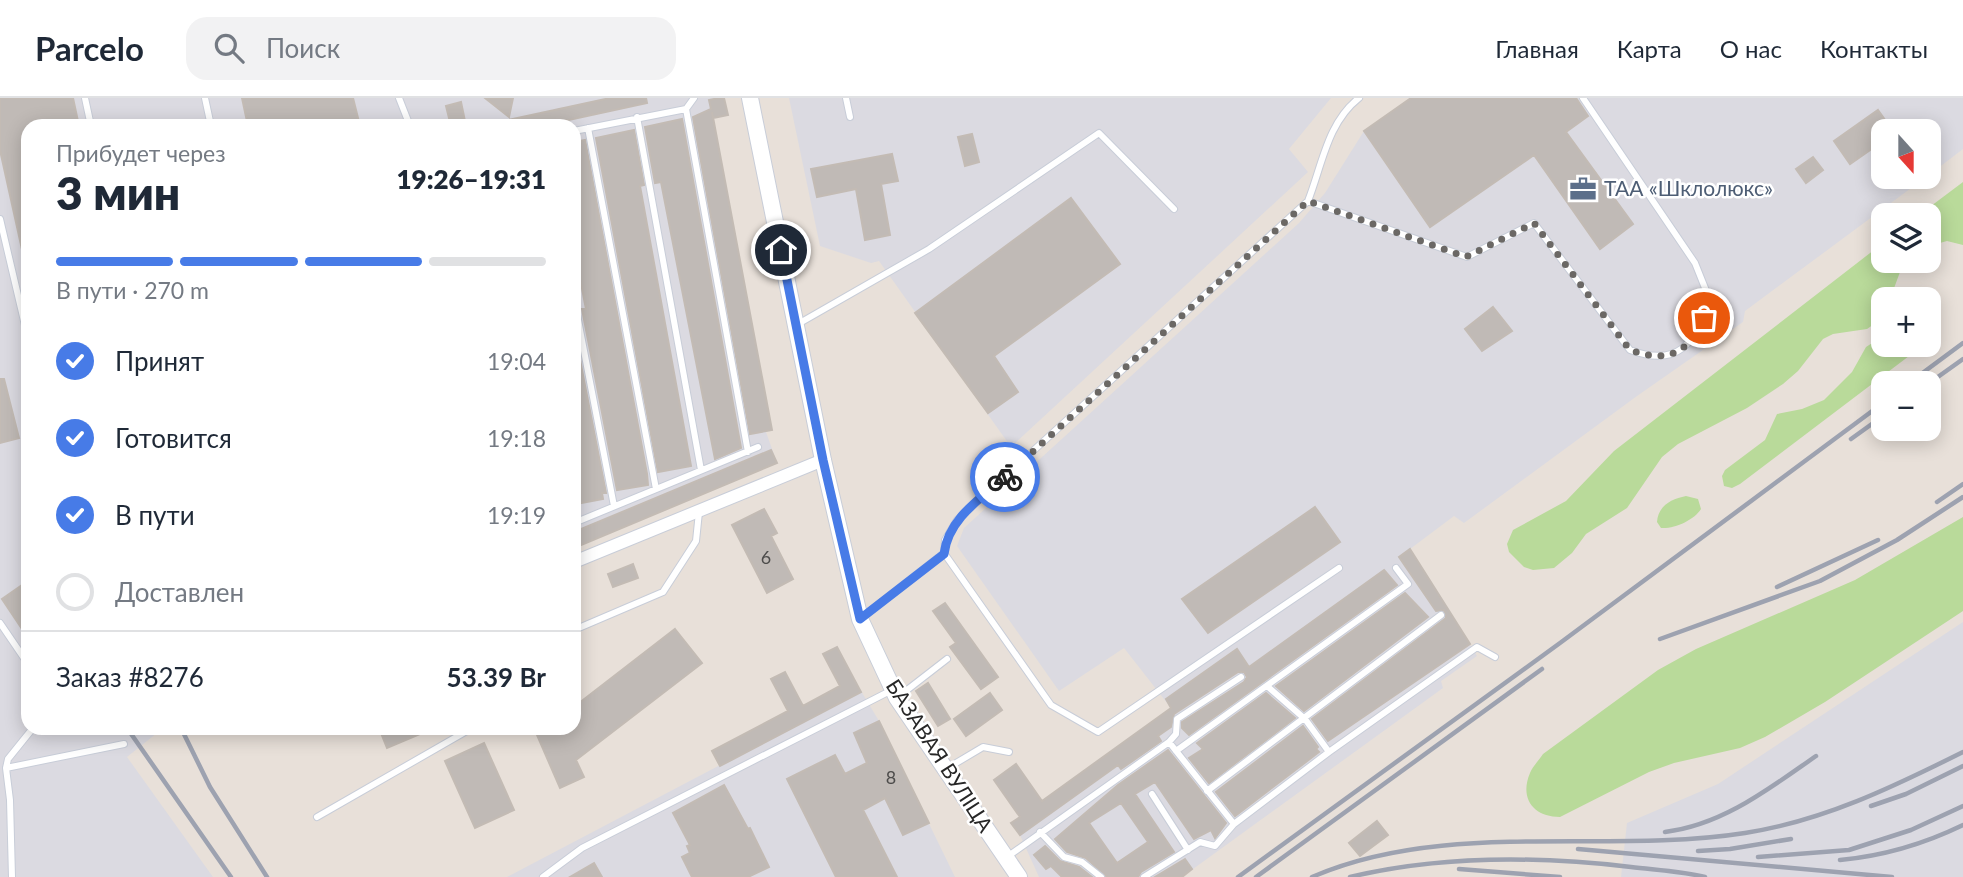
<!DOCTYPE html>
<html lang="ru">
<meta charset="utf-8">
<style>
body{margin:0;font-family:Lato,sans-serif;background:#f2f2f3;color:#1f2937;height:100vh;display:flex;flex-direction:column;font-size:26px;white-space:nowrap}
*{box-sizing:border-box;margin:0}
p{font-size:23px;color:#747a83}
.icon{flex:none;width:38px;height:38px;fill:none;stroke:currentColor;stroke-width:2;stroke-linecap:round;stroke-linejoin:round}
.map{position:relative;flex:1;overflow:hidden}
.drawer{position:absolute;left:21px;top:21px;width:560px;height:616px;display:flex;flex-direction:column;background:#fff;border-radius:21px;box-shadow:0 4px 18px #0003}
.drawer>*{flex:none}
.needle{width:46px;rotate:159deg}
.buttons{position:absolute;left:1871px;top:21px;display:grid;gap:14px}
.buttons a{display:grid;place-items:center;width:70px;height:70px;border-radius:14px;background:#fff;box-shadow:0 4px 18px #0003;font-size:35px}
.pin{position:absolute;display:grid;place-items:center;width:60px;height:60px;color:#fff;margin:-30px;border:4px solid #fff;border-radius:50%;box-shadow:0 2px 7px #0007}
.courier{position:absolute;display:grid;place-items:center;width:70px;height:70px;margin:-35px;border:5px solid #477be7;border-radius:50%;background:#fff;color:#222;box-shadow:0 2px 9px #0007}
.headline em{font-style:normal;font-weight:800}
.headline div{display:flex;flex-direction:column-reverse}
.headline{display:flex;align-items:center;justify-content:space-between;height:119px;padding:0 35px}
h1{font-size:46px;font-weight:800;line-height:52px}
.bar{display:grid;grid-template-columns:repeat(4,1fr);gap:10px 7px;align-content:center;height:84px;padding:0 35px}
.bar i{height:9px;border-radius:5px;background:#e0e1e3}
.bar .on{background:#477be7}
.bar p{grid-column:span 4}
.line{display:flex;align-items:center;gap:18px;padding:0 35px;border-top:2px solid #e0e1e3}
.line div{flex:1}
ol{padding:0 35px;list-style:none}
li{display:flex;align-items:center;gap:21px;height:77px}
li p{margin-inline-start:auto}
li .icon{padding:7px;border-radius:50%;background:#477be7;color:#fff;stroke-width:4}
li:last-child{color:#747a83}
li i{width:38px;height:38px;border:4px solid #e0e1e3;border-radius:50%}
header{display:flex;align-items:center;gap:42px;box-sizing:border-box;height:98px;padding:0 35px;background:#fff;border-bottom:2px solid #e0e1e3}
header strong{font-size:33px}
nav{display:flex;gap:38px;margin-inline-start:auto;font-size:24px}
.search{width:490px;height:63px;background:#f2f2f3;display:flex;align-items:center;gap:18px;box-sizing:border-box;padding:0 24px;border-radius:21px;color:#747a83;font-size:26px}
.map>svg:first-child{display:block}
.industrial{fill:#dbdae1}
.green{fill:#b9da9a}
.building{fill:#c0bab6;stroke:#c3bbb4;stroke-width:2;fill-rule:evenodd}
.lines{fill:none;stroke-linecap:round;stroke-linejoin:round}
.service-casing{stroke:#c8cdd8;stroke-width:8}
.minor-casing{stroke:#c8cdd8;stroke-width:14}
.tertiary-casing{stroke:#c8cdd8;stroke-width:18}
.service{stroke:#fff;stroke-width:6}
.minor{stroke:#fff;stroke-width:12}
.tertiary{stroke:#fff;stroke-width:16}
.rail{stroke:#9da2b0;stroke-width:4.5}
.done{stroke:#6b6865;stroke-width:7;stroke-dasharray:0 12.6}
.route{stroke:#477be7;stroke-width:9}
.labels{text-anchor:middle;stroke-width:5;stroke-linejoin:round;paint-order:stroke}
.number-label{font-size:18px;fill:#4d4c4b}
.service-label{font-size:21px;fill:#4e5e75;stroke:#fff;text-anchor:start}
.street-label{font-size:21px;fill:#272727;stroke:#fff}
</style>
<header>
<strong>Parcelo</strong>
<div class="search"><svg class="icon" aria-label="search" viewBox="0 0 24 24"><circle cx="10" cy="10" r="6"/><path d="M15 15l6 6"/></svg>Поиск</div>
<nav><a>Главная</a><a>Карта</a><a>О нас</a><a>Контакты</a></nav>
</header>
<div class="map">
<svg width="1963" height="779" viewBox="0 0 1963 779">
<rect width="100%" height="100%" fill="#e8e0d9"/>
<path class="industrial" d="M0,0H724L728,17L713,20L772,332L766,334L777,365L574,450V28H28V630H156L157,635L127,659L213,779H0Z
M789,0H1331L1289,51L1308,74L1011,349L879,163L871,165L820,148Z
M1411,0H1963V51L1929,77L1928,33H1883V79H1926L1745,213L1743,224L1637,298L1464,425L1454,418L1410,451L1477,558L1441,583L1443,590L1182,779H1039L1020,737L1011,725L1171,610L1124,550L1059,593L957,448L964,430L1299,125L1325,95L1364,33Z
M1963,524V779H1621L1627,725L1718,686Z
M861,593L879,623L955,779H507Z"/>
<path class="green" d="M1963,84V147L1947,143L1929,148L1928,117H1919Z
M1883,145V163H1909L1900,174L1890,201H1883V216L1877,224L1867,231L1833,236L1823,241L1798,273L1783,286L1747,310L1678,346L1662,359L1627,410L1586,436L1572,455L1554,470L1533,472L1524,469L1509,454L1507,446L1513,432L1566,403L1614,353Z
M1883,238V247H1919L1913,255L1740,386L1732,390L1724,388L1722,378L1725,372L1765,342L1777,316L1802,311L1824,302L1852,274L1866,249Z
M1686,398L1698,401L1701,411C1694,422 1675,431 1661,430L1657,424C1658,408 1671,401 1686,398Z
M1963,419V513L1825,604L1765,639L1740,650L1674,665L1649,674L1560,719C1534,719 1519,701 1530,675C1533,668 1539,662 1543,656L1658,572L1696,551L1855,482Z"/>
<path class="building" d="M0,0H73L79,28H28V156H23L0,52Z
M242,0H353L360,28H248Z
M485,0H513L509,19Z
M610,0H646L647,5L541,28H505L504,23Z
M719,0H724L728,17L713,20L712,14L772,332L750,336L693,19L711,11L709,2Z
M1411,0H1576L1588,18L1566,34L1633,126L1600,151L1534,57L1430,129L1364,33Z
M461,4L466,28H451L446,8Z
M1878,12L1893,33H1883V43L1850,66L1834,43Z
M682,21L741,350L715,361L661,84L655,85L645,29Z
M634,32L644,87L640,88L691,368L658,374L596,40Z
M972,36L979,64L965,68L958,39Z
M585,42L647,376L648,387L617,392L582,211H586L574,150V44Z
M892,56L898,83L881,86L890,137L865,142L856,91L817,99L811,71Z
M1813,59L1823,72L1806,85L1796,71Z
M1071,100L1120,166L994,258L1018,294L988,315L915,215Z
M1493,209L1512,233L1482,253L1465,231Z
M574,231L606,395H602L603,401L576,406Z
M0,281H4L19,340L0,345Z
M771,352L777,365L574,450V434Z
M1315,409L1340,444L1208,535L1182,501Z
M764,411L777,435L771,438L793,481L767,495L732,427Z
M1410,451L1470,546L1328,643L1312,621L1446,520L1444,512L1436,513L1399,459Z
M633,466L638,480L613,489L608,476Z
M1384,472L1397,487L1189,637L1182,630V624L1244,584L1247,579L1244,574H1238L1174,616L1171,629L1158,638L1161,643L1121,671L1118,667L1020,737L1011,725L1020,719L994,682L1016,666L1042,703L1171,610L1166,601L1237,551L1249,569Z
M28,483V540L2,501Z
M1405,495L1428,519L1304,613L1276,588Z
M945,505L998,579L981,591L950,549L956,545L933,513Z
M675,531L702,565L576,662L584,679L560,690L534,630H574V609Z
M837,549L861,594L720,668L712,653L788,613L771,581L785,574L803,608L840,588L823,556Z
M928,585L950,621L938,628L916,593Z
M990,595L1002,612L966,638L954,621Z
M1266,595L1295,620L1209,685L1189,660L1203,651L1197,645Z
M879,623L929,725L903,737L885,700L863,712L897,779H836L787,681L835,657L845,676L867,665L854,635Z
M1303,628L1318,649L1316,651L1319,654L1235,718L1216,694Z
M379,630H434L387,650Z
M484,645L514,712L475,730L445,663Z
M1168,652L1226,725L1215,740L1211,732L1194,741L1155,684L1135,696L1174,754L1141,774L1138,779H1107L1086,760L1067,754L1055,741L1118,687ZM1121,705L1148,744L1117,765L1089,725Z
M724,687L748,731L750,730L769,769L748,779H692L682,759L690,755L687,748L690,747L673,715Z
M1377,723L1388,737L1360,758L1349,745Z
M1045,748L1060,763L1079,769L1092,779H1062L1051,768L1046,771L1034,757Z
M1185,761L1192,771L1182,779H1155Z
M594,765L602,779H570Z"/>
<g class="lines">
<defs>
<path id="service" d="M85,0L91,28
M205,0L211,28
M399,0L410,28
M846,0L850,19
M686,11L748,354
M637,19L701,372
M588,30L656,391
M574,33L686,11L694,0
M1308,103L1467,159L1534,125L1630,252C1679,270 1692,246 1711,205L1695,165L1583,0
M0,121L28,240
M574,201L614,408
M798,226L929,151L1099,35L1174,111
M574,425L758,349
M944,455L1051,607L1098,634L1339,470
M861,520L944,455L945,442L957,422L1308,103C1322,68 1327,25 1359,0
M0,525L28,566
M574,532L663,494L696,443L699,414
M1267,588L1305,621L1329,654
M898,599L947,561
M1169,644L1176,636L1177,621L1241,579
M1176,653L1408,486L1396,470
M6,670L124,646
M946,671L983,649L1009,654
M1207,693L1441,517
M1152,696L1188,752
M317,719L472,630
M1040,734L1064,759L1082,764L1101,779
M1007,759L1169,644L1234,726L1329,654L1477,549L1495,559
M12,779L10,702L6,670L8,661L33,630
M543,779L582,750L892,592
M1144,779L1200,744L1215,748L1234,726"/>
<path id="minor" d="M574,464L823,362"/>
<path id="tertiary" d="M750,0L823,362L860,521L897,600L1019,779"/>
</defs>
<use href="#service" class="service-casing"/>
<use href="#minor" class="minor-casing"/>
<use href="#tertiary" class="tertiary-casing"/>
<use href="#service" class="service"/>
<use href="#minor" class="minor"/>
<use href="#tertiary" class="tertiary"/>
<path class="rail" d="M1909,285L1963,245
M1928,286L1963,261
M1851,341L1883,318
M1937,404L1963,386
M1777,489L1878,442
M1660,541L1820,483L1897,442L1963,399
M127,630L231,779
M181,630L210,689L267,779
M1871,708L1906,696L1963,668
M1665,734C1723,727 1770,690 1816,658
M1578,751L1892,779
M1698,753L1730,751L1791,741
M1758,759L1849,752L1911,732L1963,708
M1840,762C1883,758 1924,746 1963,727
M1459,771L1560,779
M1238,779L1560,545L1883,305
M1256,779L1542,571
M1312,779C1445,721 1605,757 1745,735C1823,723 1893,689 1963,654
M1350,779C1442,757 1538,758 1631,769C1656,772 1681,773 1705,779"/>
</g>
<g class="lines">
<path class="done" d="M1005,379L1308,103L1466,159L1534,125L1630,252C1667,265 1687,257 1704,220"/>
<path class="route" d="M781,152L823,362L860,521L944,456C948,421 981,400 1005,379"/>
</g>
<defs>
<symbol id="office-bare" viewBox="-9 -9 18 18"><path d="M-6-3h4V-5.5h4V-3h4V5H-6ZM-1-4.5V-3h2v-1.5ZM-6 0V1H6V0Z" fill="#5c6f8a" stroke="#fff" stroke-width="2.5" paint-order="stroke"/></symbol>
</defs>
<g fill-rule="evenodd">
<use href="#office-bare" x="1564" y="72" width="38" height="38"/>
</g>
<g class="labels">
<g class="number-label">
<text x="766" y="466">6</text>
<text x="891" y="686">8</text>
</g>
<g class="service-label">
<text x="1604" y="98">ТАА «Шклолюкс»</text>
</g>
<g class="street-label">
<text transform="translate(939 658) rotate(57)" y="7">БАЗАВАЯ ВУЛІЦА</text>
</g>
</g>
</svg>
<div class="buttons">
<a><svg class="needle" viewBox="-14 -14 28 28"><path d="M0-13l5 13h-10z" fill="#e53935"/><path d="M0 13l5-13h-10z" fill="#747a83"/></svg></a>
<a><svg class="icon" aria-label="layers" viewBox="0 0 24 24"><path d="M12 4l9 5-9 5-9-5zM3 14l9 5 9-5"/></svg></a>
<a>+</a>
<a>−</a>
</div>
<div class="pin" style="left:1704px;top:220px;background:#ea580c"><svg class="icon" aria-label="bag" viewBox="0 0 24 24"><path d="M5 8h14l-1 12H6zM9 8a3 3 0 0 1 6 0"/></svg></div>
<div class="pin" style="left:781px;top:152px;background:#1f2937"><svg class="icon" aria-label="home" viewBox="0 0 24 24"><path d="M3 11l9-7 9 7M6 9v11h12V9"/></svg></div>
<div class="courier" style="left:1005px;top:379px"><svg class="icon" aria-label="bike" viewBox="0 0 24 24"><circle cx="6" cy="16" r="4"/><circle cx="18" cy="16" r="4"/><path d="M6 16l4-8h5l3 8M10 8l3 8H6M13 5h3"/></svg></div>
<section class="drawer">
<div class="headline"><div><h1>3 мин</h1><p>Прибудет через</p></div><em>19:26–19:31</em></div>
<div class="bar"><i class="on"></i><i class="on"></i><i class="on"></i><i></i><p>В пути · 270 m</p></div>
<ol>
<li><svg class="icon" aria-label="check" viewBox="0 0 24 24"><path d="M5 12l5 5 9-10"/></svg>Принят<p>19:04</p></li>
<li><svg class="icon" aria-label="check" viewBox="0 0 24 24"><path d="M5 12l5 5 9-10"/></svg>Готовится<p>19:18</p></li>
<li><svg class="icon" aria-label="check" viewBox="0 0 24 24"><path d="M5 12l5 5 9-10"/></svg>В пути<p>19:19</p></li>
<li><i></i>Доставлен</li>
</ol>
<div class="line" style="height:91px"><div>Заказ #8276</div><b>53.39 Br</b></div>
</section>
</div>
